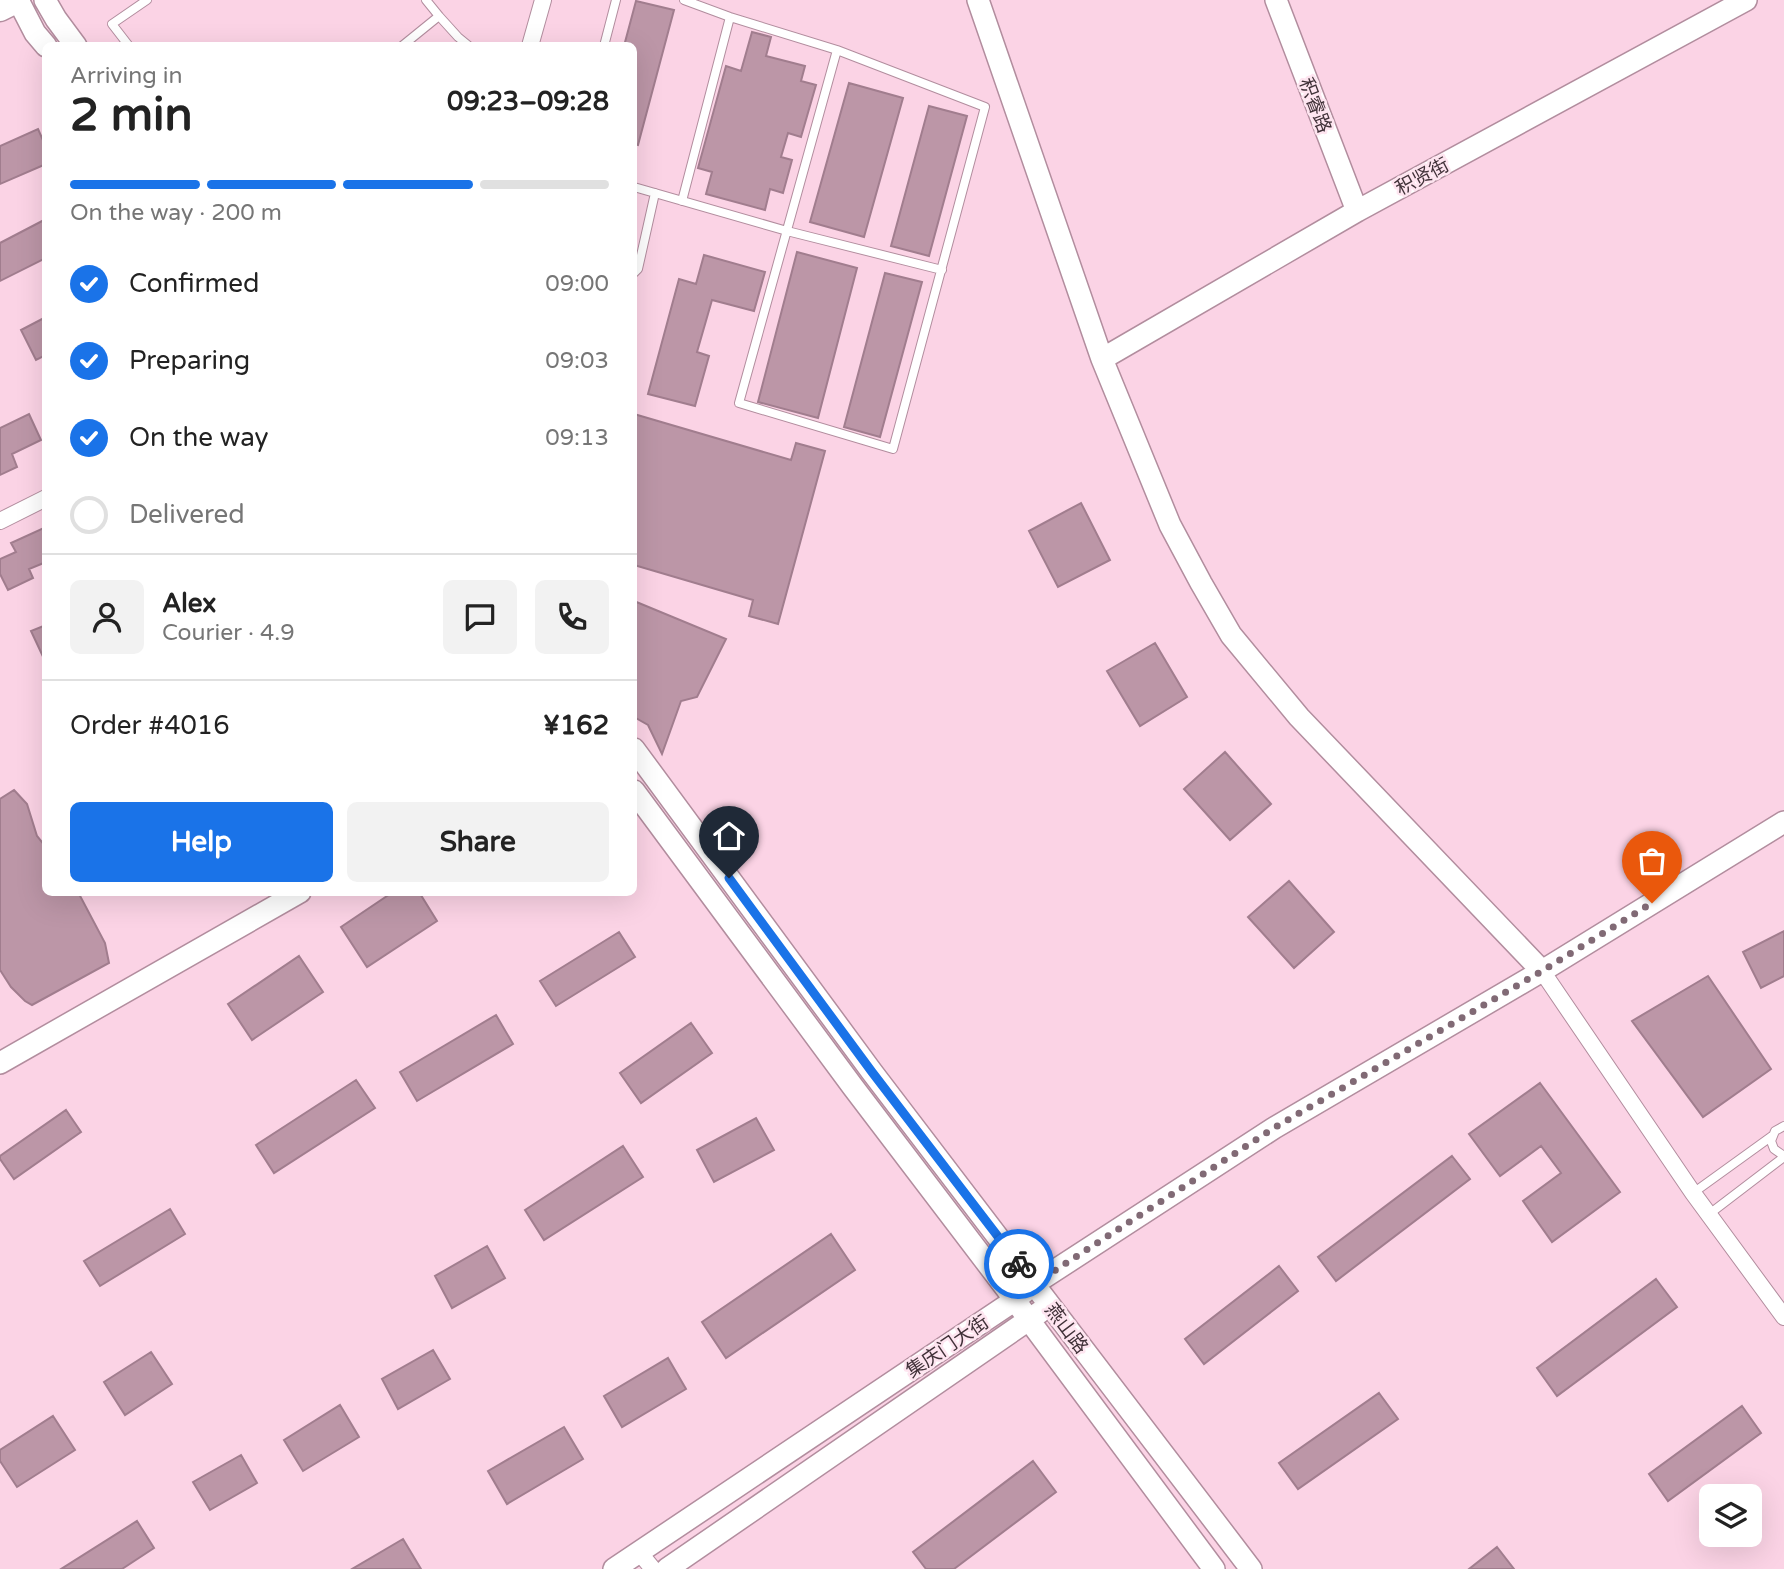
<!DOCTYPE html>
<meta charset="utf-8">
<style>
body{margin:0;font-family:"Varela Round","Noto Sans SC",sans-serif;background:#f2f2f2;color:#222;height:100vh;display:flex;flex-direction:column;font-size:26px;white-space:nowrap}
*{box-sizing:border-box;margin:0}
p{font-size:23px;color:#767676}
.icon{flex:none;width:38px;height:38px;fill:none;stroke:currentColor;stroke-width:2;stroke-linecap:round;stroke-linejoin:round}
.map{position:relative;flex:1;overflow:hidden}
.sheet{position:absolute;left:42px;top:42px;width:595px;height:854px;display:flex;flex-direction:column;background:#fff;border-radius:10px;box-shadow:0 7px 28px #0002}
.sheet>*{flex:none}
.buttons{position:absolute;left:1699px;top:1484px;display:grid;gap:14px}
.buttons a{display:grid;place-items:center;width:63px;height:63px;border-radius:10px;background:#fff;box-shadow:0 7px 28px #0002;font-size:35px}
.pin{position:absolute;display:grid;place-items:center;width:60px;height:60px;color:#fff;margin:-72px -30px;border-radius:50% 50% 50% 0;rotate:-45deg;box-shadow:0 0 7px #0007}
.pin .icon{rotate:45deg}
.courier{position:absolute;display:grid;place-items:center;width:70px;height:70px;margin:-35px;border:5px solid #1a73e8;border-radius:50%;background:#fff;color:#222;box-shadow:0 2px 9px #0007}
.overview em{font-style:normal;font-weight:700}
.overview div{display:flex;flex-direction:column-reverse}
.overview{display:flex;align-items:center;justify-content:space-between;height:119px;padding:0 28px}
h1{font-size:46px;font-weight:700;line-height:52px}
.bar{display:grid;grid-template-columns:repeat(4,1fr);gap:10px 7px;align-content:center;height:84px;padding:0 28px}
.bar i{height:9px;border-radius:5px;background:#e0e0e0}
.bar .selected{background:#1a73e8}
.bar p{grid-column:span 4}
.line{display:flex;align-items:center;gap:18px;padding:0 28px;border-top:2px solid #e0e0e0}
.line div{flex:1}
.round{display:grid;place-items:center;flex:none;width:74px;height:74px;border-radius:10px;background:#f2f2f2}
ol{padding:0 28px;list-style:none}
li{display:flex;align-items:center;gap:21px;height:77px}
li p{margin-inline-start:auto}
li .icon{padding:7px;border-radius:50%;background:#1a73e8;color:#fff;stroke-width:4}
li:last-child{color:#767676}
li i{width:38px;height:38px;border:4px solid #e0e0e0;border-radius:50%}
.cta{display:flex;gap:14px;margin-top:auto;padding:14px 28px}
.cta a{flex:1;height:80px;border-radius:10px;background:#1a73e8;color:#fff;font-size:28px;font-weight:700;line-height:80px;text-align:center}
.cta a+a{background:#f2f2f2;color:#222}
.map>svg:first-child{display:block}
.building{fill:#bc96a7;stroke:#a17d8e;stroke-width:2}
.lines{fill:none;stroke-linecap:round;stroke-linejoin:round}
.lane-casing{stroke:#b28d9e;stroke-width:10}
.street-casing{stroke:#b28d9e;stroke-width:18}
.secondary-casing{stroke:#b28d9e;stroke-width:24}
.primary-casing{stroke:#b28d9e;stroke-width:27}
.lane{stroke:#fff;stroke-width:8}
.street{stroke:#fff;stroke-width:16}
.secondary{stroke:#fff;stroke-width:21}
.primary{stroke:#fff;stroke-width:24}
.done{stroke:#816a75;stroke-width:7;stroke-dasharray:0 12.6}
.route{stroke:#1a73e8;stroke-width:9}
.labels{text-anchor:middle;stroke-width:5;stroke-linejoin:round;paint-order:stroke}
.street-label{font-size:19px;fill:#403138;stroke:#fee5f0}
</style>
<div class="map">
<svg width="1784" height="1569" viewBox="0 0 1784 1569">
<rect width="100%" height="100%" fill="#fbd3e5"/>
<path class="building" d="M636,1L674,10L638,145L634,144V46H624Z
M752,32L771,37L766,56L805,66L801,81L816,85L801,137L788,133L781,157L792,160L783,193L770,189L765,210L706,194L712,172L698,168L726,66L741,71Z
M849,83L903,98L864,237L810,222Z
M929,106L967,116L929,256L891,246Z
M38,129L46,147V164L0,184V146Z
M46,219V258L0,281V243Z
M797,252L857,268L818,418L758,402Z
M704,255L765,272L754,311L712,300L697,352L709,356L695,406L648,394L679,279L696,284Z
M885,273L922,282L880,437L844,427Z
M46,317V355L36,360L21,330Z
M29,414L41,440L12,454L17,467L0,475V428Z
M634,414L791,460L796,443L825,451L778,624L749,616L753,600L634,565Z
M1081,503L1110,560L1058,587L1029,531Z
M46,527V562L29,569L33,578L8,590L0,574V559L16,552L11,543Z
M634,601L726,639L697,697L681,701L662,754L648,725L634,717Z
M46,625V663L31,631Z
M1155,643L1187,697L1140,726L1107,671Z
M1225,752L1271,804L1230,840L1184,789Z
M14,790L27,804L37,836L46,847V892H78L105,943L109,963L32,1005L25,1001L11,987L0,970V799Z
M1289,881L1334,932L1294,968L1248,917Z
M393,892H419L437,921L367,967L341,927Z
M1784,931V976L1761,988L1743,952Z
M619,932L635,957L556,1006L540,981Z
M299,956L323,992L252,1040L228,1004Z
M1708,976L1771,1069L1703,1117L1632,1021Z
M496,1015L513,1044L417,1101L400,1072Z
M691,1023L712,1053L641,1103L620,1073Z
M356,1080L375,1108L274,1173L256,1145Z
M1540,1083L1620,1192L1552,1242L1523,1201L1561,1173L1541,1146L1500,1176L1469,1134Z
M66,1110L81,1132L14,1179L0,1159V1156Z
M756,1118L774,1150L714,1182L697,1150Z
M623,1146L643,1177L544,1240L525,1210Z
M1452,1156L1470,1179L1336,1281L1318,1257Z
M170,1209L185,1234L100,1286L84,1261Z
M831,1234L855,1270L726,1358L702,1322Z
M487,1246L505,1278L452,1308L435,1276Z
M1279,1266L1298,1291L1204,1364L1185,1339Z
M1656,1279L1677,1307L1557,1396L1537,1368Z
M433,1350L450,1379L398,1409L382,1379Z
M151,1352L172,1384L125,1415L104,1382Z
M668,1358L686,1389L622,1427L604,1396Z
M1379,1393L1398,1419L1298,1489L1279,1463Z
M340,1405L359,1437L303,1471L284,1440Z
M1742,1406L1761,1433L1668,1501L1649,1474Z
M53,1416L75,1450L17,1487L0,1461V1450Z
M564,1427L583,1459L507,1504L488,1471Z
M241,1455L257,1483L210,1510L193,1482Z
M1033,1461L1056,1492L954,1569H926L913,1552Z
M137,1521L154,1548L122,1569H61Z
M403,1539L421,1569H352Z
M1497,1547L1514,1569H1469Z"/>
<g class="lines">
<defs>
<path id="lane" d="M684,0L730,17L837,50
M439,16L458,37L469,46
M129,46L112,24L147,0
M402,46L439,16L426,0
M604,46L616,0
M837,50L985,107L893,449L739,403Z
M634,187L787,231L942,270
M682,201L730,17
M634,273L638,269L655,193
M1784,1126L1775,1131L1771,1141L1774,1149L1784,1156
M1693,1193L1772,1136
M1708,1215L1784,1157"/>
<path id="street" d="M530,46L543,0
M0,521L46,498
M1542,971L1693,1193L1784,1317
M639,1552L653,1569"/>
<path id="secondary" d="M18,0L35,33L46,46
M45,0L56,19L76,46
M978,0L1102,359L1170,525L1201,583L1231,635L1299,717L1542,971
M1276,0L1357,211
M1102,359L1357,211L1746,0
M634,749L872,1072L1251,1569
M634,791L853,1087L1015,1300L1029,1320L1214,1569
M0,1063L300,892
M614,1569L1015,1300L1034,1284L1274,1128L1542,971L1784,822
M667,1569L1040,1312"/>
<path id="primary" d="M0,9L18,0"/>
</defs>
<use href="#lane" class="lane-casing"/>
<use href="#street" class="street-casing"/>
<use href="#secondary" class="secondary-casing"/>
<use href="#primary" class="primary-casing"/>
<use href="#lane" class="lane"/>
<use href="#street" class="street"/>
<use href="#secondary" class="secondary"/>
<use href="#primary" class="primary"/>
</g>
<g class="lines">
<path class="done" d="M1019,1264L1034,1284L1274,1128L1542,971L1652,903"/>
<path class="route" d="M729,878L872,1072L1019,1264"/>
</g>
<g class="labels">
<g class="street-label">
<text transform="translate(1316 105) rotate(69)" y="7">积睿路</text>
<text transform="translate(1422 176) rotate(-28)" y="7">积贤街</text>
<text transform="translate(1067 1328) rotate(53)" y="7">燕山路</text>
<text transform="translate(947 1346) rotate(-34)" y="7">集庆门大街</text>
</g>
</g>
</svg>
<div class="buttons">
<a><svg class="icon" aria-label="layers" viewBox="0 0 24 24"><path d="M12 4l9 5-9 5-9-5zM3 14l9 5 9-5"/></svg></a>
</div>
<div class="pin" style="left:1652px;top:903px;background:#ea580c"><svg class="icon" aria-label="bag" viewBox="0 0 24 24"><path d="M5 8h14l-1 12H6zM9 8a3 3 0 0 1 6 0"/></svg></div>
<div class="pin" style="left:729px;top:878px;background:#1f2937"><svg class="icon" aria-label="home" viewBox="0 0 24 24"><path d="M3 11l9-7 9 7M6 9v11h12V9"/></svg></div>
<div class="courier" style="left:1019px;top:1264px"><svg class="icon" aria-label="bike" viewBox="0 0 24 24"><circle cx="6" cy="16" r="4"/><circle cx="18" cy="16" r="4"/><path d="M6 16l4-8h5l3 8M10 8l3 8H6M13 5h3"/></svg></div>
<section class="sheet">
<div class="overview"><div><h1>2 min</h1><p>Arriving in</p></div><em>09:23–09:28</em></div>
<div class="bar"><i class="selected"></i><i class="selected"></i><i class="selected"></i><i></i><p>On the way · 200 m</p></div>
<ol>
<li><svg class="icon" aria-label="check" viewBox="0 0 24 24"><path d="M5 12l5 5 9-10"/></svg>Confirmed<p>09:00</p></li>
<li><svg class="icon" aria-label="check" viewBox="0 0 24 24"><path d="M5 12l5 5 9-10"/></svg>Preparing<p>09:03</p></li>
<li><svg class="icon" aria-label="check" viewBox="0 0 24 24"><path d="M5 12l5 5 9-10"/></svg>On the way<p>09:13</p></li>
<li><i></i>Delivered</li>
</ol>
<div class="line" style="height:126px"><a class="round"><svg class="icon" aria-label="person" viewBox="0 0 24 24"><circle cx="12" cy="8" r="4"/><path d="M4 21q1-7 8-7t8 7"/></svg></a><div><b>Alex</b><p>Courier · 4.9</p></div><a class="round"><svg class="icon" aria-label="chat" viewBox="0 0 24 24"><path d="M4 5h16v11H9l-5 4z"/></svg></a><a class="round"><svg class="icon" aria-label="phone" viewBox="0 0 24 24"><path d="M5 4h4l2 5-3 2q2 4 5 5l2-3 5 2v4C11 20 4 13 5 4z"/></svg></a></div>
<div class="line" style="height:91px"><div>Order #4016</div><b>¥162</b></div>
<div class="cta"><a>Help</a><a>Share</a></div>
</section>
</div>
